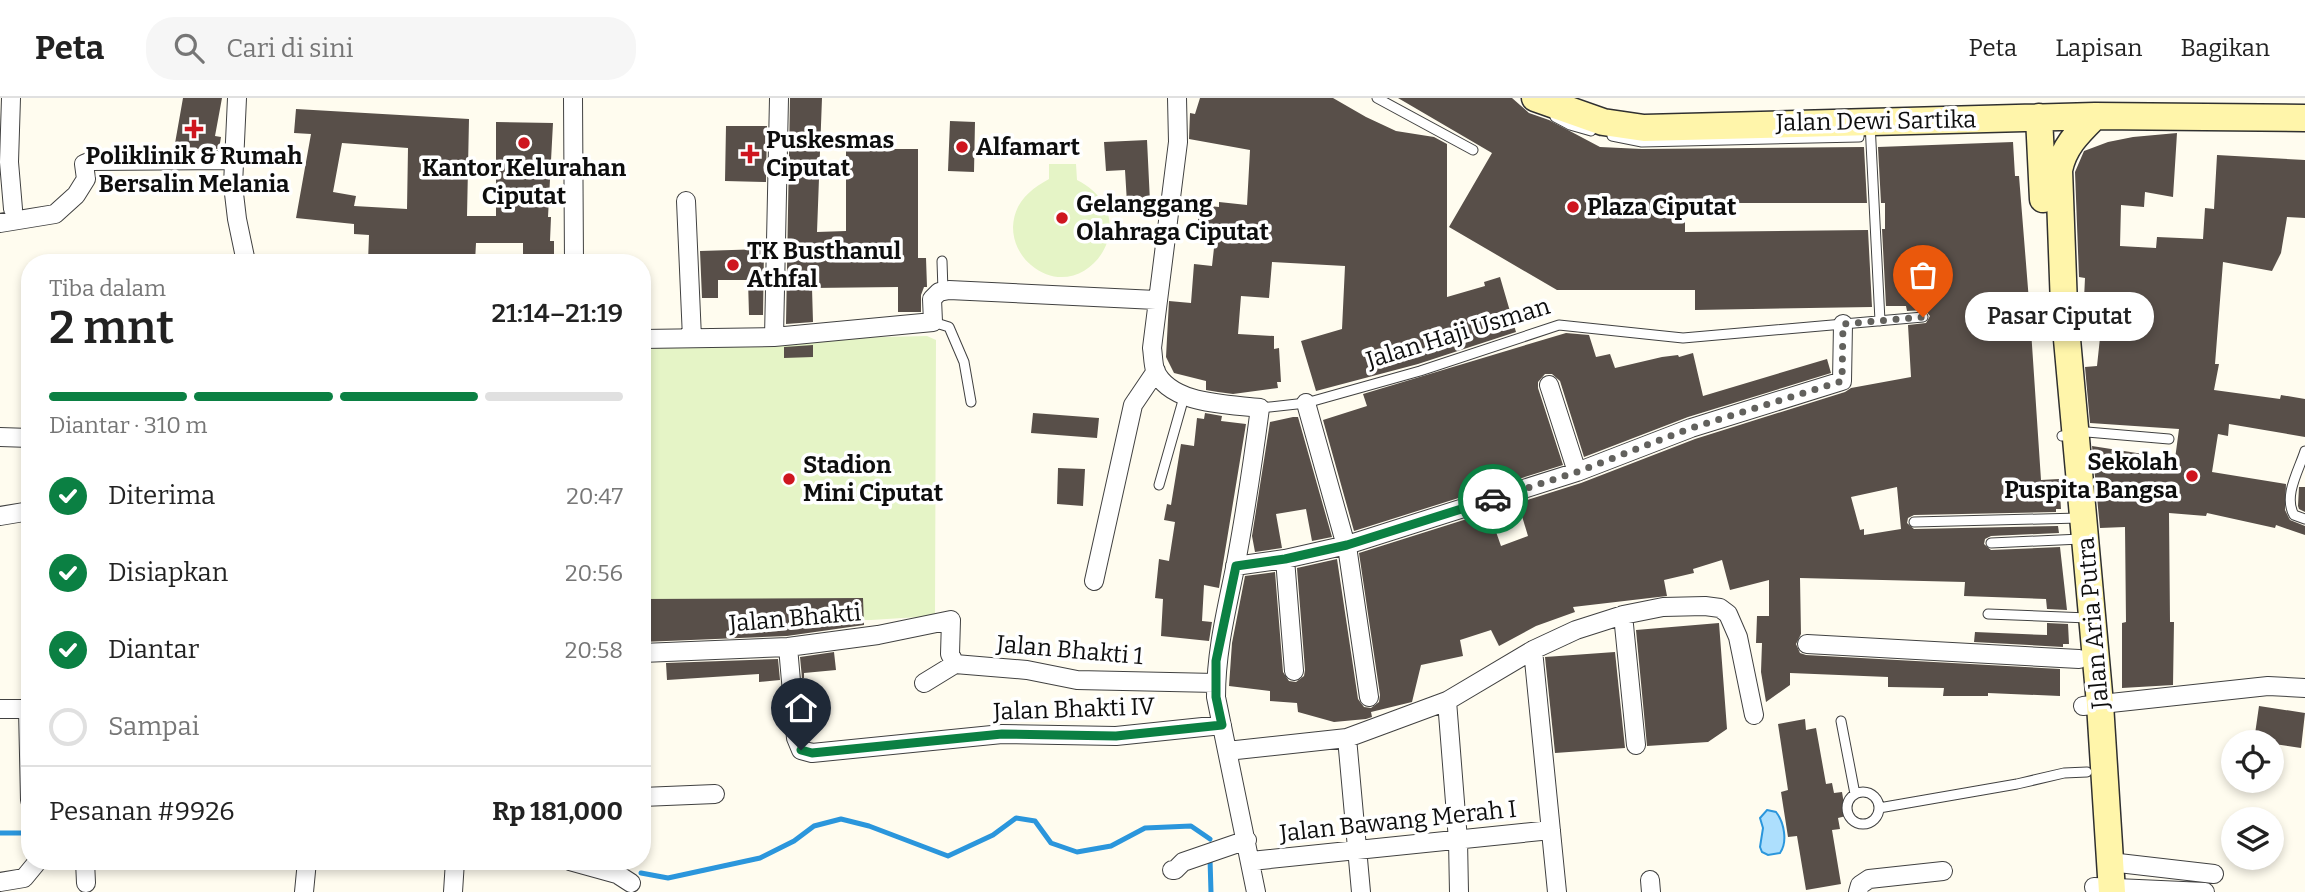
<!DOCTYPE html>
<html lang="id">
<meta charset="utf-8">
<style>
body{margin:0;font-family:Bitter,serif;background:#f6f6f6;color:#222;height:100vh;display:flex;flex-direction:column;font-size:26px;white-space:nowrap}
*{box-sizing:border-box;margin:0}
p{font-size:23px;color:#767676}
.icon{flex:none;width:38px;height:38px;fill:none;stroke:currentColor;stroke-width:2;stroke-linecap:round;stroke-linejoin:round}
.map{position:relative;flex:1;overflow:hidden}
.sheet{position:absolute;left:21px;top:156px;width:630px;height:616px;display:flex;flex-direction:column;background:#fff;border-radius:28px;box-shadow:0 4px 10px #0003}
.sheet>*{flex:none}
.buttons{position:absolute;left:2221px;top:632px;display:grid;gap:14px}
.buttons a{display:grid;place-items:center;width:63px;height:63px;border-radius:50%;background:#fff;box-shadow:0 4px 10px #0003;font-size:35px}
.pin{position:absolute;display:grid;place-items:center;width:60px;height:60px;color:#fff;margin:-72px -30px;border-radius:50% 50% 50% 0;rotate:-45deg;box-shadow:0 0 7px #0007}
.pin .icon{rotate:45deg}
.courier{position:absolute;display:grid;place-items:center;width:70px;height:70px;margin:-35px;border:5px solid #0b8043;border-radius:50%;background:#fff;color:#222;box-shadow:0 2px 9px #0007}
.bubble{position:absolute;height:49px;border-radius:24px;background:#fff;box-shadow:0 4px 10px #0003;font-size:23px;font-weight:600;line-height:49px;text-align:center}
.headline em{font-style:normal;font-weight:600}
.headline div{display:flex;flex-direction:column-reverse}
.headline{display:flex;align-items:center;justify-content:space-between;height:119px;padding:0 28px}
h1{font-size:46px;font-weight:600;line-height:52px}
.bar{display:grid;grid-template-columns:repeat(4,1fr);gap:10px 7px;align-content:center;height:84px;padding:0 28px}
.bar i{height:9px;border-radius:5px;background:#e0e0e0}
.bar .on{background:#0b8043}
.bar p{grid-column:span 4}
.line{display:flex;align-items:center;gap:18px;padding:0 28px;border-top:2px solid #e0e0e0}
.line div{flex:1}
ol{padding:0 28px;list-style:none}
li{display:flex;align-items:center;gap:21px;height:77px}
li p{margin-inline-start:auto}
li .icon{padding:7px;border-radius:50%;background:#0b8043;color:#fff;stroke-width:4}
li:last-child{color:#767676}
li i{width:38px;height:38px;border:4px solid #e0e0e0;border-radius:50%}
header{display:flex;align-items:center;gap:42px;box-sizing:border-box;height:98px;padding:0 35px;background:#fff;border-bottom:2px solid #e0e0e0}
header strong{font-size:33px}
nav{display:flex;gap:38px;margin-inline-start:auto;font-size:24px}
.search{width:490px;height:63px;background:#f6f6f6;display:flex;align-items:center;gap:18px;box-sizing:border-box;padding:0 24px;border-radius:28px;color:#767676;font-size:26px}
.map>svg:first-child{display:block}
.pitch{fill:#e5f4c6}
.water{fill:#addffd;stroke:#2b96dc;stroke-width:2}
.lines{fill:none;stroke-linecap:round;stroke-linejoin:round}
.stream{stroke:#2b96dc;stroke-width:5}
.building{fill:#584f49;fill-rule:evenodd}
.service-casing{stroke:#414141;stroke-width:11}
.minor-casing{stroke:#414141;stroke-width:20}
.secondary-casing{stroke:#303030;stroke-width:29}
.service{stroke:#fff;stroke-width:9}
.minor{stroke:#fff;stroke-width:18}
.secondary{stroke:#fff5aa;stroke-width:26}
.done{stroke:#62615d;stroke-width:7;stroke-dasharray:0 12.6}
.route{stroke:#0b8043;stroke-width:9}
.poi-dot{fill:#ce161f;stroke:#fff;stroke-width:2.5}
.labels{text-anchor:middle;stroke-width:7;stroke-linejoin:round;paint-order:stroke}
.street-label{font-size:24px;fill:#0e0e0e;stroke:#fff}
.poi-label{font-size:24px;font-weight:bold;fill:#0e0e0e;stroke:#fff;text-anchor:start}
</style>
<header>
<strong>Peta</strong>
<div class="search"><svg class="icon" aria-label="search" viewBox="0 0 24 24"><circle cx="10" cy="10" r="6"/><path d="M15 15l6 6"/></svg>Cari di sini</div>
<nav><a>Peta</a><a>Lapisan</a><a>Bagikan</a></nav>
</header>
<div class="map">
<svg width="2305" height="794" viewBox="0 0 2305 794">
<rect width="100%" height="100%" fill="#fffcef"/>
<path class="pitch" d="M1049,66H1076L1077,82C1151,120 1084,212 1031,167C1020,158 1013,144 1013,129C1014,105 1029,92 1049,81Z
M927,238L936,242L935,518L871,522L642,525V245Z"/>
<path class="water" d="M1767,712L1776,714C1784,724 1788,744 1780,755L1768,757L1762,754L1760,749L1763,730L1760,720Z"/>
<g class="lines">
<path class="stream" d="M0,735H28
M1210,761L1211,794
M609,763L613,765
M641,775L668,780L760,760L794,743L814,728L841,721L869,728L948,758L993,737L1016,720L1035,723L1051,745L1077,754L1111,748L1145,730L1191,728L1210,741"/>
</g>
<path class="building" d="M183,0H222L215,38L221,39L219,51H174Z
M790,0H822L817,134L846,133V51H918V160H926L927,189H924L921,197V214H898V189L812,190L813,224L786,226Z
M1200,0H1333L1366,19L1396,33L1434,39L1447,46V199L1485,188L1484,184L1500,179L1516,234L1418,266L1316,293L1301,243L1342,231L1345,168L1272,164L1269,200L1241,198L1238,236L1274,238V251L1279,250L1281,284H1277L1278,290L1233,296L1218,294L1206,292V283L1174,275L1166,259L1169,203L1191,205L1194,166L1212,168L1216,132L1197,130L1200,107L1219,109V104L1247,107L1250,52L1189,41L1190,15L1195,16Z
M1398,0H1512L1529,15L1549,22L1600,49L1642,51L1864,49L1867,105H1685V134L1868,132L1872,209L1695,212V192H1557L1449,129L1492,55Z
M296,11L469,21L467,118H496V24L553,25L548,119H551L550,143H554V163L523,164V145H476L475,164H368L369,137L354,136V126L296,120L311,36L294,35ZM342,45L408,50L407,111L354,108L356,98L333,94Z
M950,23L975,24L974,74L948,73Z
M726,28H767L766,84L725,83Z
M2177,35L2173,99L2145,94L2144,109L2121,107L2120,148L2156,150L2157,139L2203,141L2205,110L2214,111L2217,57L2305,62V120L2287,119L2281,155L2272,173L2223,164L2215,266H2219L2214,292L2280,301L2281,297L2305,301V339L2229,326L2228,338L2218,336L2212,374L2286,386L2285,412L2290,422L2305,428V437L2276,427L2275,430L2207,415L2206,418L2169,415L2170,524H2174L2173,587L2122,590V525L2126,524L2125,429L2100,430L2092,348L2175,361L2179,331L2090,325L2085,269L2097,268L2104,202L2084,201L2085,180L2079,179L2075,74L2084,53L2108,44L2133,39Z
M1147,42L1150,104L1127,105L1125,72L1106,73L1104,44Z
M2013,44L2015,78H2019L2029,203L2024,206L2023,211L2030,217L2041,382L2059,381L2061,411H2056V414L1914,417L1908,420L1907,425L1914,431L2058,428L2059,435L1991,438L1985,441L1984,446L1991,452L2060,449L2067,512L2047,511L2046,501L1964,498L1965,484L1800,480L1801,536L1796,546L1800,555L1806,557L2060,571V598L1988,595V598H1943L1944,590L1888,589V579L1790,575V587L1766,604L1761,574L1762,545H1756L1757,518H1769V482L1730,492L1722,462L1693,471L1694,475L1664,482L1667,498L1573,509L1575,514L1536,528L1499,548L1491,532L1460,542L1463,558L1421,567L1412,604L1371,614L1372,619L1366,621L1334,624L1298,614L1297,605L1270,603V593L1229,588L1232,545L1245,478L1275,474L1283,574L1289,583L1296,584L1304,578L1305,572L1297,470L1337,461L1358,601L1364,609L1371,610L1379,604L1380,597L1359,455L1489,414L1501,448L1528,438L1518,405L1581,385L1695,341L1845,294L1851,290L1911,279L1908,227L1926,225L1930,218L1925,212L1907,213L1906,208H1886L1882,131H1885V105H1881L1878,49ZM1897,389L1901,431L1864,437V431L1860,432L1851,399Z
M764,151L763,217H749L748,182H718V200H702L700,153Z
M1566,235L1589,237L1596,259L1610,256L1615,270L1662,259L1678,257L1679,259L1693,255L1703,298L1827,261L1831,275L1688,319L1584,359L1560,283L1552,276H1545L1538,284V290L1563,367L1354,433L1323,322L1367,308L1363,296Z
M813,247V259L784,260V249Z
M1033,315L1099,320L1097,340L1031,335Z
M1205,315L1222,318L1221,323L1246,326L1219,490L1204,487L1202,523L1212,524L1209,543L1161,538L1163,501L1155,500L1159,461L1169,463L1175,424L1164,422L1167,406L1171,407L1181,346L1194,348L1197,320L1204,321Z
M1293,319H1298L1332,439L1312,443L1306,411L1276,416L1282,450L1255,454L1252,438L1270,324Z
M1058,370L1085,371L1083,408L1057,406Z
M2299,389H2305V414L2299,411L2298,408Z
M863,500L864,527L787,538L642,544V501Z
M1719,525L1727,631L1708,644L1647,648L1636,532Z
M2047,525L2068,526L2069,546H2063V549L1974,544L1975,534L2047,537Z
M834,554L836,572L804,575V580H802L800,559Z
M1615,554L1625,650L1555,655L1545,559Z
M778,561L780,582L759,584V576L667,582L666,565Z
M2259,608L2305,615L2301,650L2254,643Z
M1805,621L1806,632L1816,630L1826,686L1832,685L1834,695L1842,694L1846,718L1838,720L1840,731L1832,732L1841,786L1806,792L1797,738L1788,739L1781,694L1788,692L1778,626Z"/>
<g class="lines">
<defs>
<path id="service" d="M1377,0L1473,52
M1555,19L1570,27L1591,33
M1870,25L1880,223
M1612,38L1642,44L1859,39L1860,28
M942,163L943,193
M2030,210L2049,209
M933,224L949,229L964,264L971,304
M1260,310L1306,305L1420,273L1559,227L1683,240L1923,219
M2062,338L2087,334L2169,341
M2305,353C2299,372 2283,398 2294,417L2305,421
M1159,387L1184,299
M1914,424L2079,420
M1991,445L2081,441
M1988,516L2088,520
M1841,623L1855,696
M1847 710a16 16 0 1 1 32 0a16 16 0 1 1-32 0Z
M1879,710L2017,686L2064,675L2087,674"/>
<path id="minor" d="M11,0L9,64L13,111
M237,0L233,87L237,121L246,164
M573,0L574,164
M1177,0L1178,44L1152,250C1153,256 1153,265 1155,272C1170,307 1228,306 1260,310C1253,363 1245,417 1235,470C1226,514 1216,554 1216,599L1256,794
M686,103L692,240
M0,125L55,116L76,97L86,81L84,66L91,63L233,62
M774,239L779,0
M642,241L774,239L933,224L932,201L939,194L949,192L1156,202
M1549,287L1577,374
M1306,305L1348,455L1369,599
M0,339L30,340
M0,418L30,413
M1285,461L1294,573
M1235,468L1285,461L1347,447L1577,374L1691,330L1842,283L1843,226
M1094,483L1133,307L1156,273
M1623,517L1636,647
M1807,546L2079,561
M788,549L796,640L801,652L812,655L1002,636L1116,638L1222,627
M1533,552L1557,794
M642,555L788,549L878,537L951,522L950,556L955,566
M924,585L955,566L1027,572L1077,582L1216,585
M1447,603L1458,742L1459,794
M2083,608L2268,588L2305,590
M0,611H30
M28,611L30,702
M1347,640L1361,794
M1227,653L1347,640L1447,603L1533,552L1576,532L1623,517L1663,509L1705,508L1720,510L1728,516L1738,539L1754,617
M642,699L715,696
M85,763L86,785
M570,763L617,776L631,785
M1251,763L1551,732
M2110,764L2214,776
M1172,772H1175L1183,764L1247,742
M1650,782L1651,794
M0,784L24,780L38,763
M2094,789L2205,794
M304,794L307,763
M453,794L455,763
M1858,794L1860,787L1869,781L1943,773"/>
<path id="secondary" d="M1535,0L1603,24L1644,30L2095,18L2305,20
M2095,18C2078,35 2064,48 2059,72L2064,208L2100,606L2112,794
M2039,19L2043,101"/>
</defs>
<use href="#service" class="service-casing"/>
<use href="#minor" class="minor-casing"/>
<use href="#secondary" class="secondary-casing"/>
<use href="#service" class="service"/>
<use href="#minor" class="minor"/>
<use href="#secondary" class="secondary"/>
</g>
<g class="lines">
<path class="done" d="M1493,401L1577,374L1691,330L1842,283L1843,226L1923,219"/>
<path class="route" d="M801,652L812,655L1002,636L1116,638L1222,627L1216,599V563L1236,468L1285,461L1347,447L1493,401"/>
</g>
<g class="poi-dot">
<path d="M190.5 20.5h7v7h7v7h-7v7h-7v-7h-7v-7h7z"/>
<circle cx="524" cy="45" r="7"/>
<circle cx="962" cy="49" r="7"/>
<path d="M746.5 45.5h7v7h7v7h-7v7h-7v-7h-7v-7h7z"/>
<circle cx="1573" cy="109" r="7"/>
<circle cx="1062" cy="120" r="7"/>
<circle cx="733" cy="167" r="7"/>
<circle cx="2192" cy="378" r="7"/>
<circle cx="789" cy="381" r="7"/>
</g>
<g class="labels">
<g class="street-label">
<text transform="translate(1876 23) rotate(-1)" y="8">Jalan Dewi Sartika</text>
<text transform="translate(1458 235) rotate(-17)" y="8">Jalan Haji Usman</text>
<text transform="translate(795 520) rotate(-5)" y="8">Jalan Bhakti</text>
<text transform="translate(2093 525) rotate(-95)" y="8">Jalan Aria Putra</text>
<text transform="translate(1070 552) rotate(5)" y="8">Jalan Bhakti 1</text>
<text transform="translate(1074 611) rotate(-2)" y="8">Jalan Bhakti IV</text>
<text transform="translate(1398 723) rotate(-6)" y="8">Jalan Bawang Merah I</text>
</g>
<g class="poi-label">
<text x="766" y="50">Puskesmas<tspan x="766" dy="28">Ciputat</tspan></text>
<text x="976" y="57">Alfamart</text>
<text x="194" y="66" text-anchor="middle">Poliklinik &amp; Rumah<tspan x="194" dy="28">Bersalin Melania</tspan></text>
<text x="524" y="78" text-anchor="middle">Kantor Kelurahan<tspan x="524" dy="28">Ciputat</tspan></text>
<text x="1076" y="114">Gelanggang<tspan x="1076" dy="28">Olahraga Ciputat</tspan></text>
<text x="1587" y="117">Plaza Ciputat</text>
<text x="747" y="161">TK Busthanul<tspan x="747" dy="28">Athfal</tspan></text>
<text x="2178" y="372" text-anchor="end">Sekolah<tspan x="2178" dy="28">Puspita Bangsa</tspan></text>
<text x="803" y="375">Stadion<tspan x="803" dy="28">Mini Ciputat</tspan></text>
</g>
</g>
</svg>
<div class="buttons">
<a><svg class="icon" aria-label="locate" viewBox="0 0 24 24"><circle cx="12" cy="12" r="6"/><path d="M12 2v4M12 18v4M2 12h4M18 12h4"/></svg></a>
<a><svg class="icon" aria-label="layers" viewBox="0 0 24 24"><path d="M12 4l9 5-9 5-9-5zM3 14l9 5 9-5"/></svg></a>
</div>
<div class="pin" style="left:1923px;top:219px;background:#ea580c"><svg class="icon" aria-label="bag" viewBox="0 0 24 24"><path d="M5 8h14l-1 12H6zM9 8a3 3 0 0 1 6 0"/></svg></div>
<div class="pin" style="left:801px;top:652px;background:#1f2937"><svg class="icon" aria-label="home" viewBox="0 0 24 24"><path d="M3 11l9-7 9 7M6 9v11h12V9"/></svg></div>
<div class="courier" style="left:1493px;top:401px"><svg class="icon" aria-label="car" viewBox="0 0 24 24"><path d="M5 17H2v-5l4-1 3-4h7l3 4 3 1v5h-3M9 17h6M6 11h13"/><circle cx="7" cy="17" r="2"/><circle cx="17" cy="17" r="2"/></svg></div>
<div class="bubble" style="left:1965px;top:194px;width:189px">Pasar Ciputat</div>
<section class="sheet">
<div class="headline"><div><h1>2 mnt</h1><p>Tiba dalam</p></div><em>21:14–21:19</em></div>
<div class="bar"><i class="on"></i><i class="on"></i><i class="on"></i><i></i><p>Diantar · 310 m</p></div>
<ol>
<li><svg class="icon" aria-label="check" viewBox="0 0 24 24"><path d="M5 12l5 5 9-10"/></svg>Diterima<p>20:47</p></li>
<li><svg class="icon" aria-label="check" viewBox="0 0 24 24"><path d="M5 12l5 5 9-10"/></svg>Disiapkan<p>20:56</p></li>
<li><svg class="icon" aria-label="check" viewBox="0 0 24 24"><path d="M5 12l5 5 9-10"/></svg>Diantar<p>20:58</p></li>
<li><i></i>Sampai</li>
</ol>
<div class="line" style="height:91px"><div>Pesanan #9926</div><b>Rp 181,000</b></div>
</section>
</div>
